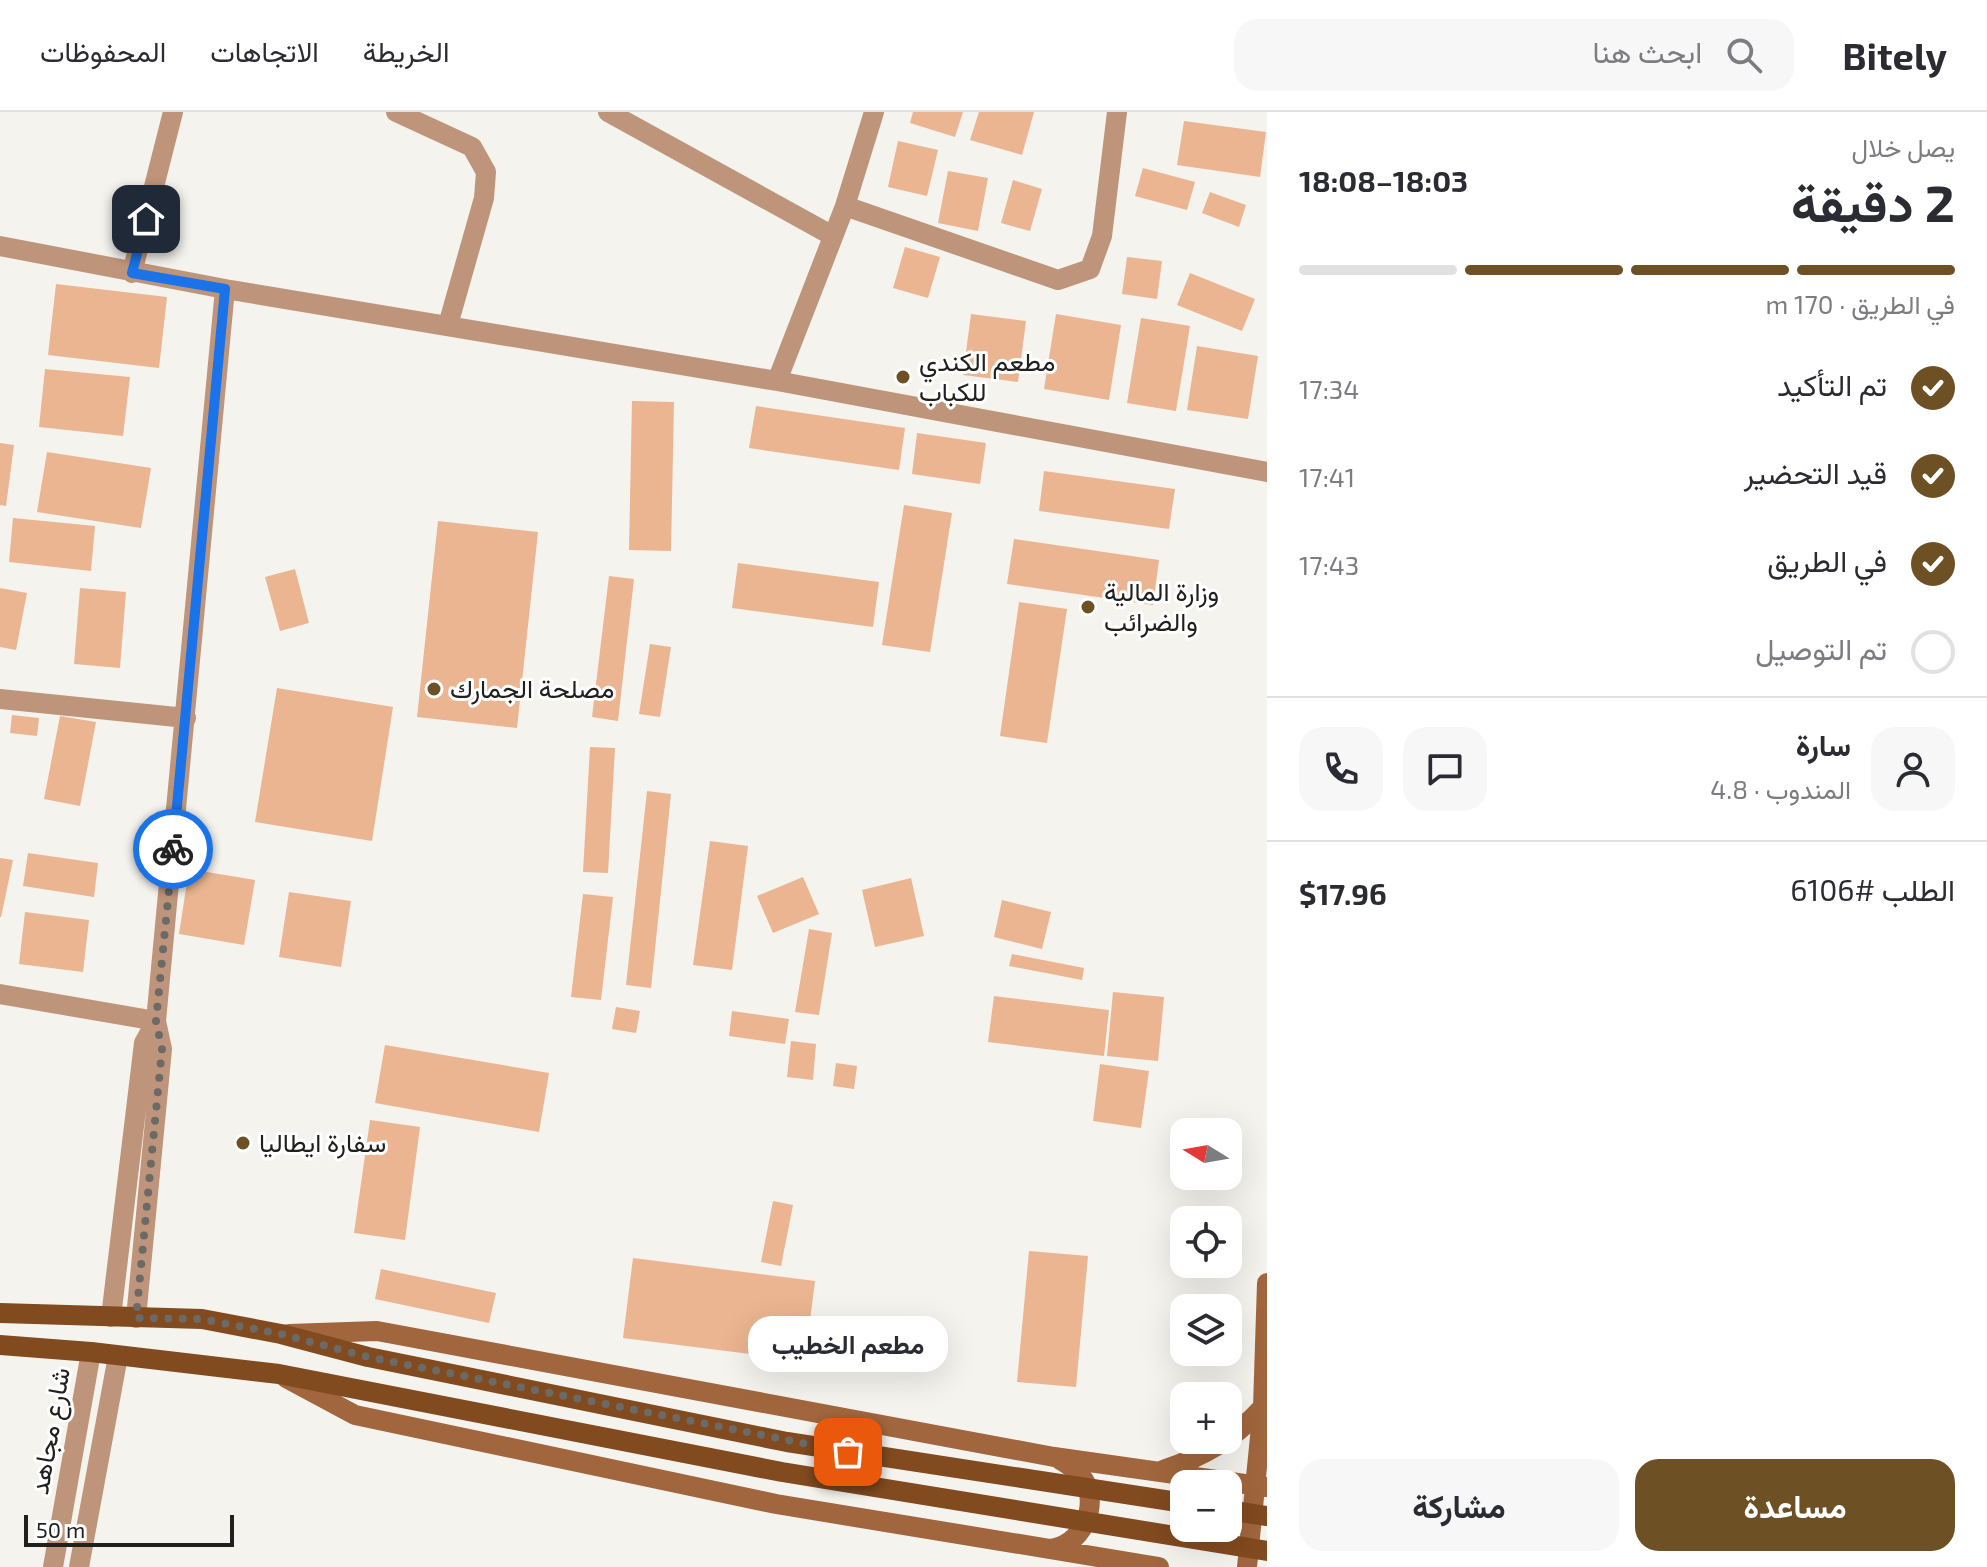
<!DOCTYPE html>
<html lang="ar">
<meta charset="utf-8">
<style>
body{margin:0;font-family:"Exo 2",Vazirmatn,sans-serif;background:#f7f7f7;color:#2b2b33;direction:rtl;height:100vh;display:flex;flex-direction:column;font-size:30px;white-space:nowrap}
*{box-sizing:border-box;margin:0}
p{font-size:26px;color:#7c7c81}
.icon{flex:none;width:44px;height:44px;fill:none;stroke:currentColor;stroke-width:2;stroke-linecap:round;stroke-linejoin:round}
.map{position:relative;flex:1;overflow:hidden;direction:ltr}
.panel{display:flex;flex-direction:column;background:#fff;width:720px}
.panel>*{flex:none}
.needle{width:52px;rotate:281deg}
.buttons{position:absolute;left:1170px;top:1006px;display:grid;gap:16px}
.buttons a{display:grid;place-items:center;width:72px;height:72px;border-radius:16px;background:#fff;box-shadow:0 8px 32px #0002;font-size:40px}
.scale{position:absolute;left:24px;bottom:20px;width:210px;box-sizing:border-box;padding-left:8px;border:4px solid #20201e;border-top:0;font-size:22px;line-height:28px;white-space:nowrap;color:#20201e;-webkit-text-stroke:6px #fff;paint-order:stroke}
.pin{position:absolute;display:grid;place-items:center;width:68px;height:68px;color:#fff;margin:-34px;border-radius:16px;box-shadow:0 4px 12px #0006}
.courier{position:absolute;display:grid;place-items:center;width:80px;height:80px;margin:-40px;border:6px solid #1a73e8;border-radius:50%;background:#fff;color:#222;box-shadow:0 2px 10px #0007}
.bubble{position:absolute;height:56px;border-radius:24px;background:#fff;box-shadow:0 8px 32px #0002;font-size:26px;font-weight:700;line-height:56px;text-align:center;direction:rtl}
.summary em{font-style:normal;font-weight:700}
.summary div{display:flex;flex-direction:column-reverse}
.summary{display:flex;align-items:center;justify-content:space-between;height:136px;padding:0 32px}
h1{font-size:52px;font-weight:700;line-height:60px}
.bar{display:grid;grid-template-columns:repeat(4,1fr);gap:12px 8px;align-content:center;height:96px;padding:0 32px}
.bar i{height:10px;border-radius:6px;background:#e1e1e2}
.bar .on{background:#6d5124}
.bar p{grid-column:span 4}
.line{display:flex;align-items:center;gap:20px;padding:0 32px;border-top:2px solid #e1e1e2}
.line div{flex:1}
.round{display:grid;place-items:center;flex:none;width:84px;height:84px;border-radius:24px;background:#f7f7f7}
ol{padding:0 32px;list-style:none}
li{display:flex;align-items:center;gap:24px;height:88px}
li p{margin-inline-start:auto}
li .icon{padding:8px;border-radius:50%;background:#6d5124;color:#fff;stroke-width:4}
li:last-child{color:#7c7c81}
li i{width:44px;height:44px;border:4px solid #e1e1e2;border-radius:50%}
.primary-button{display:flex;gap:16px;margin-top:auto;padding:16px 32px}
.primary-button a{flex:1;height:92px;border-radius:24px;background:#6d5124;color:#fff;font-size:32px;font-weight:700;line-height:92px;text-align:center}
.primary-button a+a{background:#f7f7f7;color:#2b2b33}
header{display:flex;align-items:center;gap:48px;box-sizing:border-box;height:112px;padding:0 40px;background:#fff;border-bottom:2px solid #e1e1e2}
header strong{font-size:38px}
nav{display:flex;gap:44px;margin-inline-start:auto;font-size:28px}
.search{width:560px;height:72px;background:#f7f7f7;display:flex;align-items:center;gap:20px;box-sizing:border-box;padding:0 28px;border-radius:24px;color:#7c7c81;font-size:30px}
main{display:flex;flex:1;min-height:0}
.map>svg:first-child{display:block}
.building{fill:#eab590}
.lines{fill:none;stroke-linecap:round;stroke-linejoin:round}
.minor{stroke:#be957a;stroke-width:20}
.tertiary{stroke:#be957a;stroke-width:20}
.secondary{stroke:#a1663d;stroke-width:20}
.primary{stroke:#824a1f;stroke-width:20}
.done{stroke:#6b6a67;stroke-width:8;stroke-dasharray:0 14.4}
.route{stroke:#1a73e8;stroke-width:10}
.poi-dot{fill:#6d5124;stroke:#fff;stroke-width:3}
.labels{text-anchor:middle;stroke-width:6;stroke-linejoin:round;paint-order:stroke}
.poi-label{font-size:26px;fill:#20201e;stroke:#fff;text-anchor:start}
.street-label{font-size:26px;fill:#20201e;stroke:#fff}
</style>
<header>
<strong>Bitely</strong>
<div class="search"><svg class="icon" aria-label="search" viewBox="0 0 24 24"><circle cx="10" cy="10" r="6"/><path d="M15 15l6 6"/></svg>ابحث هنا</div>
<nav><a>الخريطة</a><a>الاتجاهات</a><a>المحفوظات</a></nav>
</header>
<main>
<section class="panel">
<div class="summary"><div><h1>2 دقيقة</h1><p>يصل خلال</p></div><em>18:03–18:08</em></div>
<div class="bar"><i class="on"></i><i class="on"></i><i class="on"></i><i></i><p>في الطريق · 170 m</p></div>
<ol>
<li><svg class="icon" aria-label="check" viewBox="0 0 24 24"><path d="M5 12l5 5 9-10"/></svg>تم التأكيد<p>17:34</p></li>
<li><svg class="icon" aria-label="check" viewBox="0 0 24 24"><path d="M5 12l5 5 9-10"/></svg>قيد التحضير<p>17:41</p></li>
<li><svg class="icon" aria-label="check" viewBox="0 0 24 24"><path d="M5 12l5 5 9-10"/></svg>في الطريق<p>17:43</p></li>
<li><i></i>تم التوصيل</li>
</ol>
<div class="line" style="height:144px"><a class="round"><svg class="icon" aria-label="person" viewBox="0 0 24 24"><circle cx="12" cy="8" r="4"/><path d="M4 21q1-7 8-7t8 7"/></svg></a><div><b>سارة</b><p>المندوب · 4.8</p></div><a class="round"><svg class="icon" aria-label="chat" viewBox="0 0 24 24"><path d="M4 5h16v11H9l-5 4z"/></svg></a><a class="round"><svg class="icon" aria-label="phone" viewBox="0 0 24 24"><path d="M5 4h4l2 5-3 2q2 4 5 5l2-3 5 2v4C11 20 4 13 5 4z"/></svg></a></div>
<div class="line" style="height:104px"><div>الطلب #6106</div><b>$17.96</b></div>
<div class="primary-button"><a>مساعدة</a><a>مشاركة</a></div>
</section>
<div class="map">
<svg width="1267" height="1455" viewBox="0 0 1267 1455">
<rect width="100%" height="100%" fill="#f5f3ee"/>
<path class="building" d="M913,0H963L955,25L910,11Z
M979,0H1034L1022,43L970,28Z
M1184,9L1266,20L1260,65L1177,53Z
M898,29L938,38L927,84L888,75Z
M1143,56L1195,70L1187,98L1135,84Z
M948,59L988,66L978,119L938,111Z
M1013,68L1042,77L1030,119L1001,111Z
M1210,80L1246,93L1239,115L1202,101Z
M905,135L940,145L928,186L893,176Z
M1127,145L1162,149L1157,187L1122,182Z
M1190,161L1255,187L1242,219L1177,193Z
M56,172L167,185L159,256L48,243Z
M971,202L1026,209L1018,270L963,263Z
M1056,202L1121,213L1109,288L1044,277Z
M1141,206L1190,214L1176,299L1127,291Z
M1197,234L1258,244L1248,307L1187,298Z
M45,257L130,265L123,324L39,315Z
M632,289L674,290L671,439L629,438Z
M756,294L905,316L899,358L749,336Z
M917,321L986,331L980,372L912,362Z
M0,331L14,333L6,394L0,393Z
M47,340L151,356L141,416L37,400Z
M1044,359L1175,377L1169,417L1039,399Z
M904,393L952,401L930,540L882,533Z
M13,406L95,414L91,459L9,450Z
M438,409L538,420L517,616L417,605Z
M1014,427L1159,448L1153,493L1007,472Z
M738,451L879,470L873,515L732,496Z
M295,457L309,511L280,519L265,465Z
M609,464L634,467L618,609L592,605Z
M0,476L27,481L16,538L0,535Z
M80,476L126,480L120,556L74,552Z
M1019,490L1067,497L1047,631L1000,624Z
M650,532L671,535L660,605L639,602Z
M277,576L393,595L372,729L255,710Z
M12,603L39,606L37,624L10,621Z
M60,604L96,610L80,694L44,687Z
M590,635L615,636L608,761L583,760Z
M647,679L671,682L651,876L626,873Z
M710,729L748,734L732,858L693,853Z
M28,741L98,751L94,785L23,774Z
M0,746L13,748L1,805H0Z
M189,757L255,768L244,833L179,822Z
M803,765L819,802L773,821L757,784Z
M911,766L924,824L875,835L862,778Z
M289,780L351,789L341,855L279,845Z
M583,782L613,785L601,888L571,885Z
M1002,788L1051,800L1042,837L994,825Z
M25,800L89,808L83,860L19,852Z
M809,817L832,821L819,903L795,900Z
M1012,842L1084,856L1082,868L1009,854Z
M1113,880L1164,885L1158,949L1107,944Z
M994,884L1109,898L1104,944L988,930Z
M616,895L640,899L636,921L612,917Z
M732,899L789,907L785,932L729,924Z
M791,929L816,932L813,968L787,965Z
M385,933L549,961L539,1020L375,991Z
M836,951L857,954L854,977L833,974Z
M1100,952L1149,959L1141,1016L1093,1009Z
M370,1008L420,1015L405,1128L354,1121Z
M773,1089L793,1093L781,1154L761,1150Z
M1029,1139L1088,1144L1076,1275L1017,1270Z
M633,1146L815,1169L805,1249L623,1226Z
M381,1157L496,1181L489,1211L375,1187Z"/>
<g class="lines">
<path class="minor" d="M396,0L472,35L486,60L484,86L448,213
M608,0L831,123
M845,94L1058,168L1090,157L1102,124L1117,0
M0,134L225,177L777,269L1267,360
M132,161L173,0
M777,269L845,94L874,0
M0,587L186,606
M0,882L156,909
M111,1205L144,931L156,909
M136,1206L162,937L156,909L225,177"/>
<path class="tertiary" d="M53,1455L91,1240
M79,1455L118,1244"/>
<path class="secondary" d="M289,1222L377,1219L1054,1345L1267,1375
M286,1266L355,1303L776,1392L1159,1455
M1163,1358C1205,1344 1234,1327 1263,1295
M1050,1437C1081,1434 1100,1395 1084,1368C1078,1358 1068,1353 1059,1347
M1247,1455L1263,1295L1267,1171"/>
<path class="primary" d="M0,1201L202,1207L281,1222L368,1245L787,1330L1184,1391
M0,1233L91,1240L279,1262L782,1360L1267,1439
M1228,1398L1267,1404"/>
</g>
<g class="lines">
<path class="done" d="M173,737L156,909L162,937L136,1206L202,1207L281,1222L368,1245L848,1340"/>
<path class="route" d="M146,107L132,161L225,177L173,737"/>
</g>
<g class="poi-dot">
<circle cx="903" cy="265" r="8"/>
<circle cx="1088" cy="495" r="8"/>
<circle cx="434" cy="577" r="8"/>
<circle cx="243" cy="1031" r="8"/>
</g>
<g class="labels">
<g class="poi-label">
<text x="919" y="259">مطعم الكندي<tspan x="919" dy="30">للكباب</tspan></text>
<text x="1104" y="489">وزارة المالية<tspan x="1104" dy="30">والضرائب</tspan></text>
<text x="450" y="586">مصلحة الجمارك</text>
<text x="259" y="1040">سفارة ايطاليا</text>
</g>
<g class="street-label">
<text transform="translate(50 1319) rotate(-80)" y="9">شارع مجاهد</text>
</g>
</g>
</svg>
<div class="buttons">
<a><svg class="needle" viewBox="-14 -14 28 28"><path d="M0-13l5 13h-10z" fill="#e53935"/><path d="M0 13l5-13h-10z" fill="#7c7c81"/></svg></a>
<a><svg class="icon" aria-label="locate" viewBox="0 0 24 24"><circle cx="12" cy="12" r="6"/><path d="M12 2v4M12 18v4M2 12h4M18 12h4"/></svg></a>
<a><svg class="icon" aria-label="layers" viewBox="0 0 24 24"><path d="M12 4l9 5-9 5-9-5zM3 14l9 5 9-5"/></svg></a>
<a>+</a>
<a>−</a>
</div>
<div class="scale">50 m</div>
<div class="pin" style="left:848px;top:1340px;background:#ea580c"><svg class="icon" aria-label="bag" viewBox="0 0 24 24"><path d="M5 8h14l-1 12H6zM9 8a3 3 0 0 1 6 0"/></svg></div>
<div class="pin" style="left:146px;top:107px;background:#1f2937"><svg class="icon" aria-label="home" viewBox="0 0 24 24"><path d="M3 11l9-7 9 7M6 9v11h12V9"/></svg></div>
<div class="courier" style="left:173px;top:737px"><svg class="icon" aria-label="bike" viewBox="0 0 24 24"><circle cx="6" cy="16" r="4"/><circle cx="18" cy="16" r="4"/><path d="M6 16l4-8h5l3 8M10 8l3 8H6M13 5h3"/></svg></div>
<div class="bubble" style="left:748px;top:1204px;width:200px">مطعم الخطيب</div>
</div>
</main>
